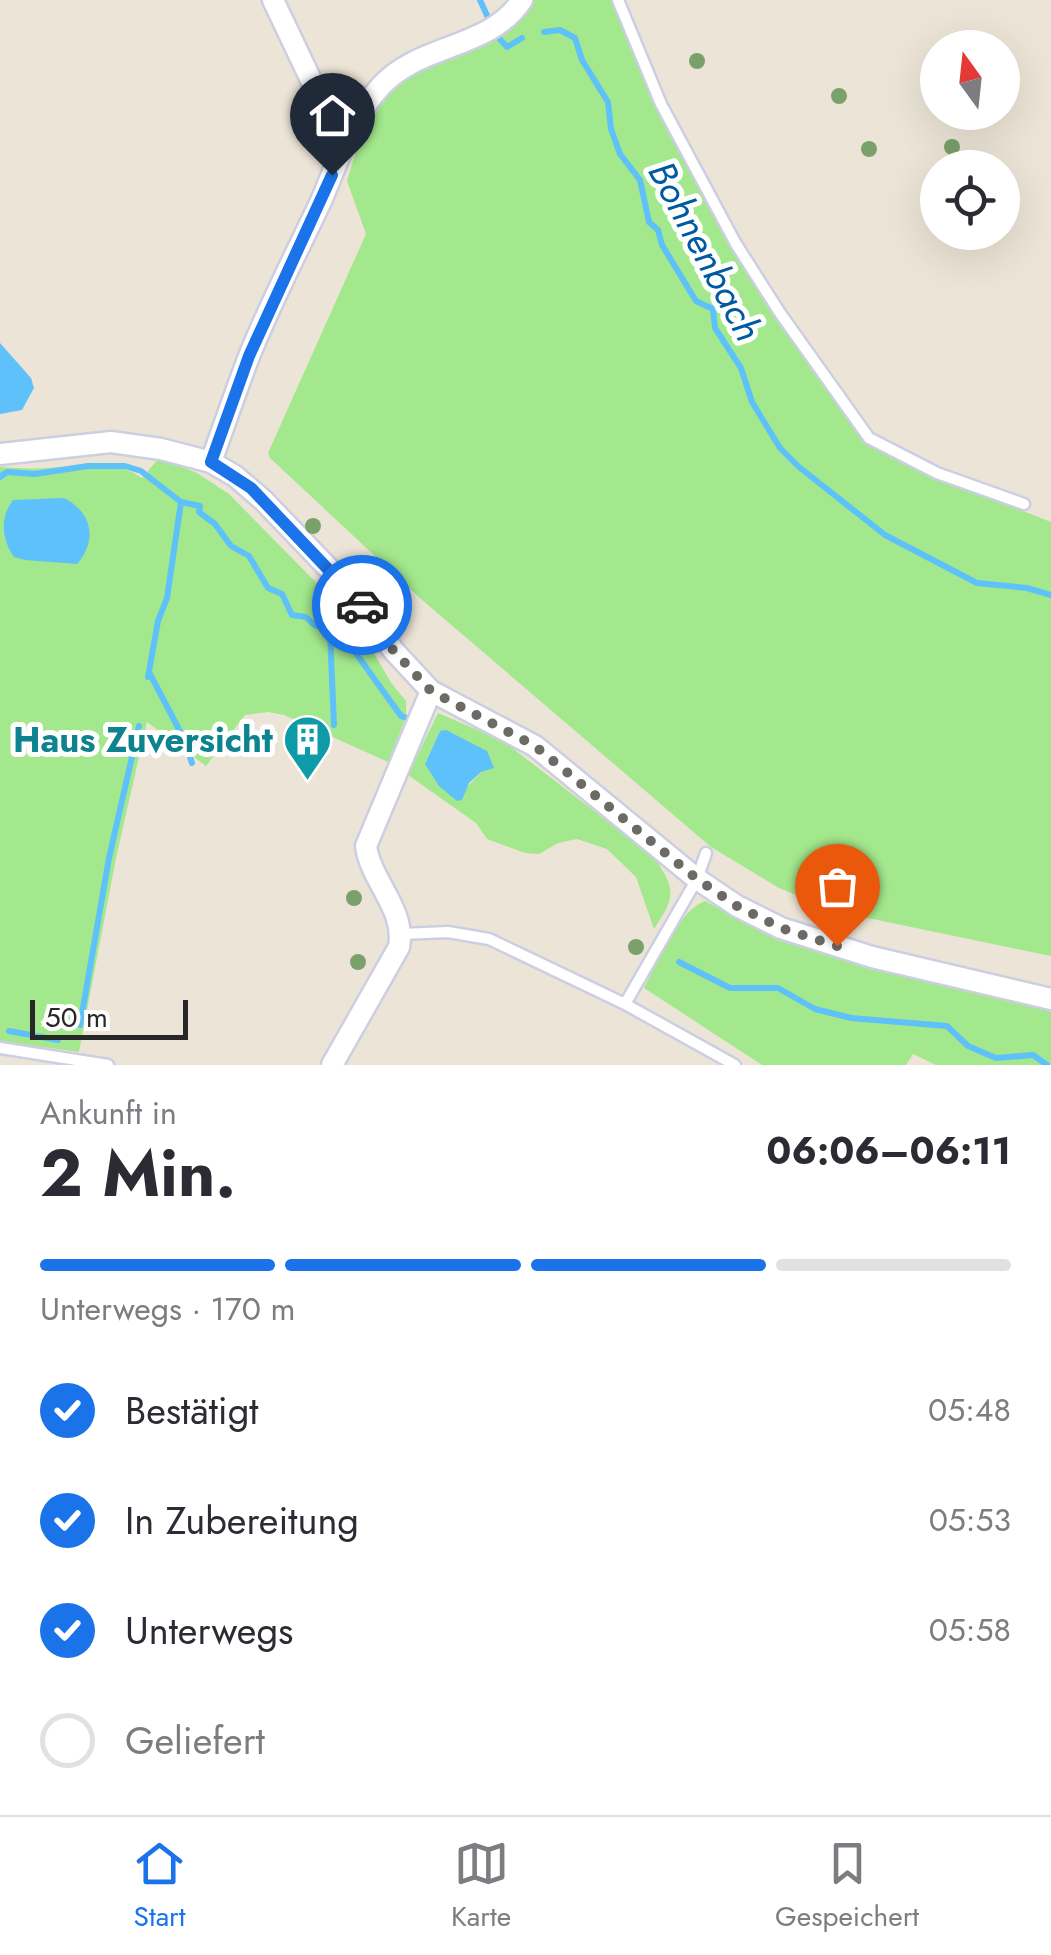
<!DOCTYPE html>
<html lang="de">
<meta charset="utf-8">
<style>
body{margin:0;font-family:Jost,sans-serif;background:#f2f2f3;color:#2b2b33;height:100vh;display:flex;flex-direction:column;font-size:38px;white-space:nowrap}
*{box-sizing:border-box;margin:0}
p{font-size:32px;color:#7c7c81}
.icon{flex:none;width:55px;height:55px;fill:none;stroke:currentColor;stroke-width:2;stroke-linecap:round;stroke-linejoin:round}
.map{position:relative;height:1065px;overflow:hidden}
.panel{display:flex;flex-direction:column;background:#fff;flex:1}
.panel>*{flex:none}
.needle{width:65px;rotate:345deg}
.tools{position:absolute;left:920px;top:30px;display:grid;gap:20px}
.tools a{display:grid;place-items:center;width:100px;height:100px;border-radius:50%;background:#fff;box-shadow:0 10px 40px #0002;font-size:50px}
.scale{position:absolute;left:30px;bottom:25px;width:158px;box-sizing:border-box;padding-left:10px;border:5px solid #272727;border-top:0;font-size:28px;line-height:35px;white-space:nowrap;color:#272727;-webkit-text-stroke:8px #fff;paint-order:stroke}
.pin{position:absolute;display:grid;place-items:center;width:85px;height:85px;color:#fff;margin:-102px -42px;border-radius:50% 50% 50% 0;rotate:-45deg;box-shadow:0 0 10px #0007}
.pin .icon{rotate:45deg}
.courier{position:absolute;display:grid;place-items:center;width:100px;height:100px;margin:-50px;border:8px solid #1a73e8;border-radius:50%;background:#fff;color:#222;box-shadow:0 2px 12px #0007}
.overview em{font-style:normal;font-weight:700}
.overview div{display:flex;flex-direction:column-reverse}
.overview{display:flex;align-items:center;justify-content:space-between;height:170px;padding:0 40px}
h1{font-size:65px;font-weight:700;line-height:75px}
.bar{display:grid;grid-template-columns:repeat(4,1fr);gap:15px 10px;align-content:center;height:120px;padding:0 40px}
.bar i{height:12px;border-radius:8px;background:#e1e1e2}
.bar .active{background:#1a73e8}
.bar p{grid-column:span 4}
ol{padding:0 40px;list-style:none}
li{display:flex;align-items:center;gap:30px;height:110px}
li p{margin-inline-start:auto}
li .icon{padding:10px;border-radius:50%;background:#1a73e8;color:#fff;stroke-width:4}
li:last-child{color:#7c7c81}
li i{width:55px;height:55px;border:5px solid #e1e1e2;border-radius:50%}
.dock{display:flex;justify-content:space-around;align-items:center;height:140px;border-top:2px solid #e1e1e2;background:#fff;font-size:28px;color:#7c7c81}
.dock a{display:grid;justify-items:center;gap:5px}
.dock .active{color:#1a73e8}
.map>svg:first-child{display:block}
.green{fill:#a3e88d;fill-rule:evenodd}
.water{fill:#5ec1f9}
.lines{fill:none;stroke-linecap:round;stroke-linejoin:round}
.stream{stroke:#5ec1f9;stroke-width:6}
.service-casing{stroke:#cccee2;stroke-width:15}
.minor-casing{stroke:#cccee2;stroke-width:25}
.service{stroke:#fff;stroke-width:10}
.minor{stroke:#fff;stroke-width:20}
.tree{fill:#7aa16b}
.done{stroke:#6c6a65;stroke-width:10;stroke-dasharray:0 18}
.route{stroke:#1a73e8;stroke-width:12}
.labels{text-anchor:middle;stroke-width:10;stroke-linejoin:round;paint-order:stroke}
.culture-label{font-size:35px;font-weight:bold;fill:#0d838f;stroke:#fff;text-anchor:end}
.water-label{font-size:38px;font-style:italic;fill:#015aa1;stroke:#fff}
</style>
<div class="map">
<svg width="1051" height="1065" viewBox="0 0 1051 1065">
<rect width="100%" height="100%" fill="#ece5d7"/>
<path class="green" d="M529,0H611L656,106L668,117L731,225L856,419L893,453L929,474L1051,522V956L839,912L779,888L711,847L421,599L270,458L268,453L366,234L347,181L357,148L390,88Z
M159,458L197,473L229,494L356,623L392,684L406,701V717L388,762L284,715L268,712L245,715L206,766L147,722L116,858L79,1052L0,1041V467C16,468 33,469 49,468C81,466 114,458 142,478Z
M438,713L503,741L654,857C676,890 676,896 654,929L636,877L607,849L577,839L558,843L539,854L525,853L487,839L476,823L408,775ZM440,731L481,772L467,787L425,764Z
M705,901L779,941L1051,1010V1065H936L913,1054L906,1065H762L644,988C657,963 678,911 705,901Z"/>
<path class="water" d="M0,343L31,378L34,388L22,410L0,414Z
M64,498C92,512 98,540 77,564L25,560L14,557C1,538 0,517 13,500Z
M446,730L487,751L494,768L481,772L469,783L462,800L457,801L439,786L425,764L440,731Z"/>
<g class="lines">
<path class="stream" d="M480,0L490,22
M544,32L560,30L575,38L582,60L608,102L611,129L620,154L640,180L649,222L658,230L662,245L696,301L713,309L715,328L741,368L752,402L780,448L799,467L885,535L977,583L1027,588L1051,595
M497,36L507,47L522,38
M0,477L7,472L35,474L88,466H125L141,471L181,502L200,506L199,512L215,524L231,546L249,556L268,588L282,594L292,615L306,617L314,625L330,630L355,652L401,716L407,718
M330,632L334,725
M150,674L185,741L192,763
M148,677L158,621L167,598L181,502
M679,962L730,988H778L815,1009L851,1018L947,1026L968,1046L996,1058L1033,1055L1047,1065
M80,1025L109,858L139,726
M9,1031L58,1040"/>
<defs>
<path id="service" d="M618,0L661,104L736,244L780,313L869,438L937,473L1024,504
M402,934L448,932L489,939L625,1004L735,1065
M625,1004L697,879L706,853
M0,1048L108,1065"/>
<path id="minor" d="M273,0L330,120L346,138
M0,454L111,442L161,449L211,462L235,476L263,500L358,599L393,650L431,691L535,746L697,879L737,906L781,928L872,957L1051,999
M211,462C224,426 236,390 250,354C271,302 297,252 321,201C338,162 351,118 381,86C420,43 489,50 522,0
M332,1065L399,947C406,909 371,882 366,846L431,691"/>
</defs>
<use href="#service" class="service-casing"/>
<use href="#minor" class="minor-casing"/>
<use href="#service" class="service"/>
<use href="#minor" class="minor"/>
</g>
<g class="tree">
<circle cx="697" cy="61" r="8"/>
<circle cx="839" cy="96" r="8"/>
<circle cx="952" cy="147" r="8"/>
<circle cx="869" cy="149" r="8"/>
<circle cx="313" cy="526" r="8"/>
<circle cx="354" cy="898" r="8"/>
<circle cx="636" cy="947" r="8"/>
<circle cx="358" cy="962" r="8"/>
</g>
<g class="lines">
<path class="done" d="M362,605L393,650L431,691L535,746L697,879L737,906L781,928L837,946"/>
<path class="route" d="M332,175L249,356L211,462L251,488L362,605"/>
</g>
<defs>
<symbol id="building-pin" viewBox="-11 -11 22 30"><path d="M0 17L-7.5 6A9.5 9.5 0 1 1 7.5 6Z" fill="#0f9aa8" stroke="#fff"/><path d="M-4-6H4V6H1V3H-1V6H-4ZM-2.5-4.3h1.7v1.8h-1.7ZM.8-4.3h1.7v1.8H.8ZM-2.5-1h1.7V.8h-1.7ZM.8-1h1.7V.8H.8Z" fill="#fff"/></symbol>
</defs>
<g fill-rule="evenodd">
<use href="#building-pin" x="280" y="712" width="55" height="75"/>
</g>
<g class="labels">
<g class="culture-label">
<text x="273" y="752">Haus Zuversicht</text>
</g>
<g class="water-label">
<text transform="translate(705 251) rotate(62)" y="13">Bohnenbach</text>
</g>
</g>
</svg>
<div class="tools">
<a><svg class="needle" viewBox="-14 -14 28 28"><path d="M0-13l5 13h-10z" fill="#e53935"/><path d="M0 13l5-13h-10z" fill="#7c7c81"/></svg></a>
<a><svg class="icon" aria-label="locate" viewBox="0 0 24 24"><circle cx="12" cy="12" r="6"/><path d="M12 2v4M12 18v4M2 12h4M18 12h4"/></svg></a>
</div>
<div class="scale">50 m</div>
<div class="pin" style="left:837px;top:946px;background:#ea580c"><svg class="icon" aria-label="bag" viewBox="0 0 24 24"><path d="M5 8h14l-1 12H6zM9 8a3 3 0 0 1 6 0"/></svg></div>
<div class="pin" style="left:332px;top:175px;background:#1f2937"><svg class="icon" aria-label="home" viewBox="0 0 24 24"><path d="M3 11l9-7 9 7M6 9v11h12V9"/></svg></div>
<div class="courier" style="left:362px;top:605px"><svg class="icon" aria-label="car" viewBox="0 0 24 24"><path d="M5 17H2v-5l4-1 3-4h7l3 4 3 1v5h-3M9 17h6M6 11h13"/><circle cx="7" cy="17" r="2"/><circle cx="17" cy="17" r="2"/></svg></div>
</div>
<section class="panel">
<div class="overview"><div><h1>2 Min.</h1><p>Ankunft in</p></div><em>06:06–06:11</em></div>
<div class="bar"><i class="active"></i><i class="active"></i><i class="active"></i><i></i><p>Unterwegs · 170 m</p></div>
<ol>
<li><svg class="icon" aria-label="check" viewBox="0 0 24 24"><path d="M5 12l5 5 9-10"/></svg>Bestätigt<p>05:48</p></li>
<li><svg class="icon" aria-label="check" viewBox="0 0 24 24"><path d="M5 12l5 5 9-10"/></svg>In Zubereitung<p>05:53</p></li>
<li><svg class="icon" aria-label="check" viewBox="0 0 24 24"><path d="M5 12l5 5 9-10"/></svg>Unterwegs<p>05:58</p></li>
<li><i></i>Geliefert</li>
</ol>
</section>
<nav class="dock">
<a class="active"><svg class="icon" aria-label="home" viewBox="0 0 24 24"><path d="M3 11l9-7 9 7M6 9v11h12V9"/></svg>Start</a>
<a><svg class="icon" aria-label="map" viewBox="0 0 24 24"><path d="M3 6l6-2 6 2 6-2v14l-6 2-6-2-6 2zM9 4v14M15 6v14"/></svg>Karte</a>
<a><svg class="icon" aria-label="saved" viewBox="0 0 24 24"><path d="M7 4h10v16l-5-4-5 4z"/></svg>Gespeichert</a>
</nav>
